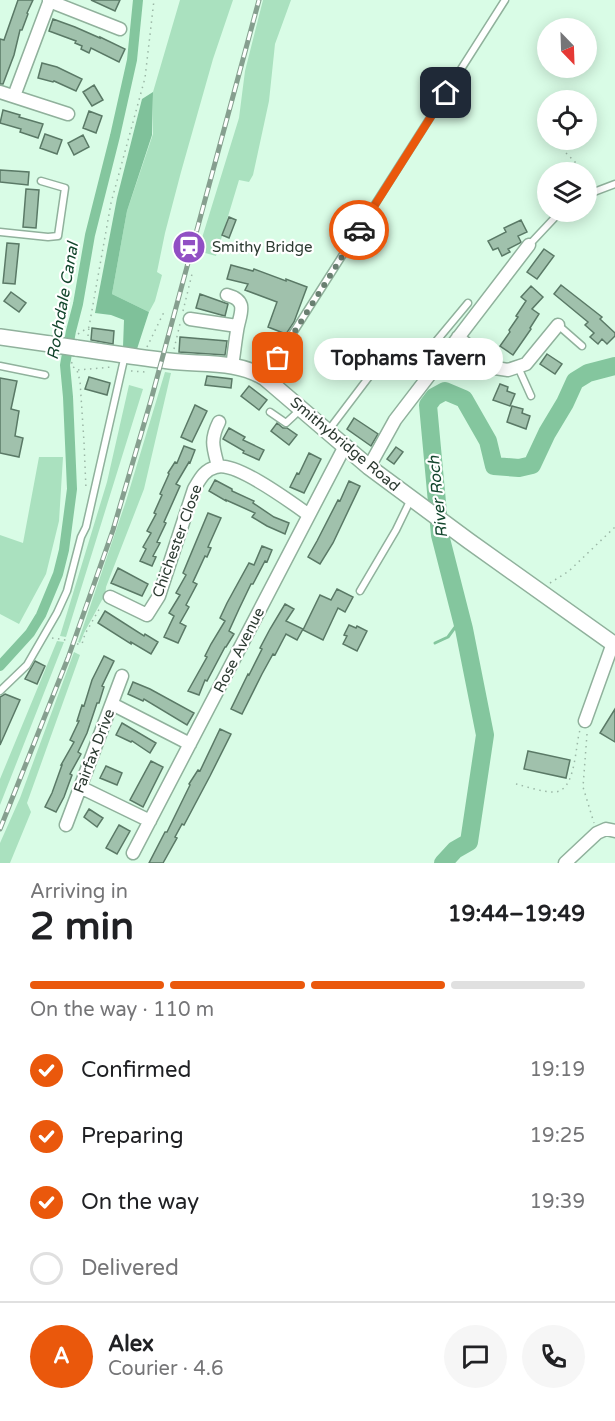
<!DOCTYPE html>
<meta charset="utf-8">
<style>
body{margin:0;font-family:"Varela Round",sans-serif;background:#f6f6f6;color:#202124;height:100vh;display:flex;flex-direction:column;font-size:22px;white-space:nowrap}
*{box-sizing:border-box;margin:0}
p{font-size:20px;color:#757577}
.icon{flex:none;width:33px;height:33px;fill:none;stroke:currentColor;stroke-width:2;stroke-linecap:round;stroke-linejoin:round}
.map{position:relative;height:863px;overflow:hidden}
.sheet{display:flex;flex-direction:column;background:#fff;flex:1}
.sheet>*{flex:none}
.needle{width:39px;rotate:157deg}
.fabs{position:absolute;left:537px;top:18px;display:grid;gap:12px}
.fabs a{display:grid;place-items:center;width:60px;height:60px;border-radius:50%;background:#fff;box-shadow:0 3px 15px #0003;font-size:30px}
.pin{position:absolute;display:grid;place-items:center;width:51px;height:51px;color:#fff;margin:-26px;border-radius:12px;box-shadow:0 3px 9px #0006}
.courier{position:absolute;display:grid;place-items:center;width:60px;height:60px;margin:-30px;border:4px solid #ea580c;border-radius:50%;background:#fff;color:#222;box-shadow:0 2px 8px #0007}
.bubble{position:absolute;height:42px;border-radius:21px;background:#fff;box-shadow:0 3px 15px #0003;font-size:20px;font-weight:800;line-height:42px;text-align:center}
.overview em{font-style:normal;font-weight:800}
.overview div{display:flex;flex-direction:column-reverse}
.overview{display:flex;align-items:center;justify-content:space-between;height:102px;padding:0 30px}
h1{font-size:39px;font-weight:800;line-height:45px}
.bar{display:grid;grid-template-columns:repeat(4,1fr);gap:9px 6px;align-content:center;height:72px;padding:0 30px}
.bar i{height:8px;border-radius:4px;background:#e0e0e0}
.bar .current{background:#ea580c}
.bar p{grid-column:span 4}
.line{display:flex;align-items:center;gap:15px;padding:0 30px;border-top:2px solid #e0e0e0}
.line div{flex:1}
.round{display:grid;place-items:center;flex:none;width:63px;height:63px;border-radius:32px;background:#f6f6f6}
ol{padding:0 30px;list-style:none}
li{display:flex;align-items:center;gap:18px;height:66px}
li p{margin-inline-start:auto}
li .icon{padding:6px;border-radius:50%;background:#ea580c;color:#fff;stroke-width:4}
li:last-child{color:#757577}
li i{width:33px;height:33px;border:3px solid #e0e0e0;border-radius:50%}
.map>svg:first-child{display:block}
.green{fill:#aae1bf}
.forest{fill:#7fc19a}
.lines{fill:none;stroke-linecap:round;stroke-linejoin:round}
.stream{stroke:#84c69e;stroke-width:3}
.canal{stroke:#84c69e;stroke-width:10}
.river{stroke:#84c69e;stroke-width:18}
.building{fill:#a0c1ac;stroke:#5a7966;stroke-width:1.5}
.service-casing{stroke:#90b19c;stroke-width:9}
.minor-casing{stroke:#90b19c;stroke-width:15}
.tertiary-casing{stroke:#90b19c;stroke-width:18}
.path{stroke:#9bb7a6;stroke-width:1.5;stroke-dasharray:1.5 4.5;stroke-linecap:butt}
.service{stroke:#fff;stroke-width:6}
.minor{stroke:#fff;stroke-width:12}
.tertiary{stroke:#fff;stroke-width:15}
.rail-casing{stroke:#869f8f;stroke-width:5}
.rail{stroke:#fff;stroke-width:3;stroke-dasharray:9;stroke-linecap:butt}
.tertiary-bridge-casing{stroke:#90b19c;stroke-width:18;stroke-linecap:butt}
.tertiary-bridge{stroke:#fff;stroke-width:15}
.done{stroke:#697f71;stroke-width:6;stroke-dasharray:0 10.8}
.route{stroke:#ea580c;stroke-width:8}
.labels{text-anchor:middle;stroke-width:4.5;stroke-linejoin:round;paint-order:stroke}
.poi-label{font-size:15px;fill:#2d3b32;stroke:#fff;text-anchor:start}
.street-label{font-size:15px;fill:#2d3b32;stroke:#fff}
.water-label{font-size:16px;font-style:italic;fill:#13462d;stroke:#fff}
</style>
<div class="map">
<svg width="615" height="863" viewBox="0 0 615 863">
<rect width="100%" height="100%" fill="#d9fce6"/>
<path class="green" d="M180,0H233L213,59L181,172L165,233L157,272L162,275L155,301L149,312L112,294L127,211L153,134V92Z
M263,0H291L275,44L269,101L253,175L249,182L239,180L216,256L198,251L239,118L245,71Z
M165,372L171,373L144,489L106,587L105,598L102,600L84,633L80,643L78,642L126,501Z
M129,385L143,389L66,637L60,636L107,482Z
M39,457H63L59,521L46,574L19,624L0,614V535L23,543Z
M57,641L64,642L0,805V779Z
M74,652L80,655L27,803L31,812L10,863H0V843L20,798Z"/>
<path class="forest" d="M153,92L152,135L127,211L112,294L149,312L137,349L123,347L124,320L111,315L95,313L117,198L142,99Z"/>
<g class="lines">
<path class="stream" d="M435,643L448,637L456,626L462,622"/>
<path class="canal" d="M0,666L30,633L41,615L58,574L64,550L72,489L68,397L65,365L71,331L78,304L90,235L115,136L132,60L138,0"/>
<path class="river" d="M443,863L455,850L469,842L485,735L464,629L440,535L428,405L434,397L445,391L464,399L488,441L494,466L519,468L532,465L547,433L565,403L575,381L588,373L615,366"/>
</g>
<path class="building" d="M18,0H33L27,13L28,14L22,30H20L14,55L3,84H0V39L4,40Z
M91,0H120L115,11Z
M53,19L75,27L100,38V37L125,49L119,62L91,48L89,53L81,49L82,46L75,43L76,41L49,31Z
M42,63L57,67L82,79L76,91L54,81L53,82L38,78Z
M94,85L103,100L92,106L83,92Z
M3,110L20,115L19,117L43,124L38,138L20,132L21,129L0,123Z
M89,111L102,116L96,133L83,128Z
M45,134L62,140L57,154L40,148Z
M83,135L89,147L74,155L68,143Z
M0,170L29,172L28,185L0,182Z
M26,189L39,190L36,228L23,227Z
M229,217L236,220L229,238L222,235Z
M521,220L527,232L518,236L521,242L520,243L508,249L510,252L502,256L498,248L493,250L488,241L506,232L504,228Z
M7,243L19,244L15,284L3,283Z
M544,249L554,256L537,279L527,272Z
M231,265L253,271L254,269L286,281V279L307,287L294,322L286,334L268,327L277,302L245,290L248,284L227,279Z
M561,285L602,317L600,319L615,333V336L607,344L602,339L598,344L590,337L594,333L585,325L588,322L554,294Z
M531,286L543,297L532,309L539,314L530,328L531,329L513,355L500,346L510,332L509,330L518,317L516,316L526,301L521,297Z
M11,292L26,303L19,312L4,301Z
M200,294L228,304L225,316L196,308Z
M92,328L114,331L113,344L91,340Z
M180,337L227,341L225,355L179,352Z
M262,345L275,352L267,364L254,357Z
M547,354L562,364L555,374L540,364Z
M471,359L481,367L472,379L461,371Z
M207,376L232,379L231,388L205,385Z
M89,377L110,383L107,395L85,389Z
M0,378L17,381L11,409L19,411L15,436L23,438L19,457L0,453Z
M500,384L508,387L507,391L515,394L510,406L493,400Z
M249,386L267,400L259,410L241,396Z
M195,405L207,411L192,442L181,437Z
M512,406L523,409L522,413L530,416L526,429L507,422Z
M354,418L378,434L371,446L347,429Z
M277,423L283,428H287L297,435L289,445L271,431Z
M229,428L245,437L243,440L264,450L259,460L243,453L244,451L223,439Z
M184,446L195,450L190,463L189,462L176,484L180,486L164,522L166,523L157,542L160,543L153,556L156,557L152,566L140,561L146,549L143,547L151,533L147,531L156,514L154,513L162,495L160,494L169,474L168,473L175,462L177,463Z
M396,447L403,452L394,464L387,459Z
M309,453L321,459L304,493L290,487L297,473L299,474Z
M215,480L232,489V491L254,501L253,503L274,517L289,523L285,534L267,526L252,517L255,513L226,500V501L209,491Z
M349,481L360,486L333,543L320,564L308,557L317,541L338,500L340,501Z
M208,513L221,518L208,547L211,548L207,557L205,556L193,582L197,584L186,605L189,607L180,623L186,626L178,643L164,637L174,616L169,613L180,595L176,593L186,575L183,573Z
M262,546L272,550L267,562L265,561L253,584H251L239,609L229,631L234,634L226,647H225L207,681L205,680L199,695L188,691L207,657L205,656L211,644L225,621L220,618L227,603L249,563L254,565Z
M118,568L148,584L142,596L111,583Z
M337,589L353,597L345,612L338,608L323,640L303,630L320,595L331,600Z
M285,604L294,609L286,621L303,629L297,640L286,634L275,655L273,654L262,674L242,714L231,709L248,674L249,675L262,649L260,648L270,629Z
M105,611L144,636L145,634L158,642L151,654L131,642V644L98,623Z
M349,625L356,628L357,626L367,631L357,651L343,644L347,636L344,635Z
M104,656L114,661L102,686L104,687L99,703H97L87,733L78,752L81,754L70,774L72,775L64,797L56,812L45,807L52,793L62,765H61L74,742L70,740L79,721H77L82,705L84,706L92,680Z
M35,661L45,666L37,684L25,679Z
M133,682L150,689L194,713L187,725L144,699L143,701L128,694Z
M5,694L20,700L0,745V697Z
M615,709V742L600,733Z
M122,723L156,743L150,753L132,741L131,742L116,735Z
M220,729L231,734L210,776L184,825L182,824L175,837L177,838L163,863H149L165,832H167L190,785L189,784L198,770L200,771Z
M528,751L570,760L566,778L524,769Z
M151,761L163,767L143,807L130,800Z
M106,766L122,773L117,785L100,778Z
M89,809L103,818L97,827L84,817Z
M119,825L130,831L117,854L106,848Z"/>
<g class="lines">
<defs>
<path id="service" d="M586,195L615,184
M0,232L48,237L58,236L65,188L41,181
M529,245L560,212
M558,325L582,346
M0,366L45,375
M518,367L531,396
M265,377L505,0
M270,412L286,423L301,409
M328,431L384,357L413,369L468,303
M360,591L396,530L411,499
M0,691L27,665L57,613L67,591L81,537L86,527L125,355"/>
<path id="minor" d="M49,1L120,29
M0,92L68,114
M14,96L50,0
M227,295C250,301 239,315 237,331C235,343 234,354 232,366
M190,319L237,326
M458,337L495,368L508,370L526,364L558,325
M218,466C213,447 210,440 219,422
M369,467L395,420L529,245
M110,597L147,615L159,596L194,489C200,479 204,470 216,467C236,461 292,503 309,515
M112,704L190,744
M585,721L613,643
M80,787L150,821
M66,825L122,676
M133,853L345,446
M565,863L597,833L606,829L615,831"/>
<path id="tertiary" d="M0,337L50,344
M76,348C107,352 138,358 169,361C201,365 237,360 265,378L369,467L469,541L615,645"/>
</defs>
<use href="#service" class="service-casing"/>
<use href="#minor" class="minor-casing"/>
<use href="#tertiary" class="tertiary-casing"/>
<path class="path" d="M566,153L585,172
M586,174L592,182
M183,311L192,274
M78,334L89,327L111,203L145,78L154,0
M88,336L89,327
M147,347L164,312
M174,349L180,324
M72,362L71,365L77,370L80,381L84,442L86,489
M78,370L112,367
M131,371L145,372
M550,583L569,571L615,527
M52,638L66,640
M77,644H82L85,634L101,606
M587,734L583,787L594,823
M516,784C528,787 542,792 554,792C576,792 575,746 580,730"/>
<use href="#service" class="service"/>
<use href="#minor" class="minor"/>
<use href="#tertiary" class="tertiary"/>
<defs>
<path id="rail" d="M0,829L68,658L113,530L151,400L259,0"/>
</defs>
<use href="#rail" class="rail-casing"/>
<use href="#rail" class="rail"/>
<defs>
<path id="tertiary-bridge" d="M50,344L76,348"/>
</defs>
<use href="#tertiary-bridge" class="tertiary-bridge-casing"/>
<use href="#tertiary-bridge" class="tertiary-bridge"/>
</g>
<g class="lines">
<path class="done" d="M278,358L359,230"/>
<path class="route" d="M359,230L446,93"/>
</g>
<defs>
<symbol id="station-disc" viewBox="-11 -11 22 22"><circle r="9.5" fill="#914fc4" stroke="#fff"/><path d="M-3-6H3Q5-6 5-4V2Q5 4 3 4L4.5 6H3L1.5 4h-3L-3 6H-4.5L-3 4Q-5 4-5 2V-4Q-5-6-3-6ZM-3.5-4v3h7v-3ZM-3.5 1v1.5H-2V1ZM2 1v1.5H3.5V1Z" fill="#fff"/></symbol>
</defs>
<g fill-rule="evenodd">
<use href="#station-disc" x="170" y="228" width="38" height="38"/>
</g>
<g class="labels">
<g class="poi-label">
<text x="212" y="252">Smithy Bridge</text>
</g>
<g class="street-label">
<text transform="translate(345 444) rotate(40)" y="5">Smithybridge Road</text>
<text transform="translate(177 541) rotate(-70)" y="5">Chichester Close</text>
<text transform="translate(239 650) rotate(-63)" y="5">Rose Avenue</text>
<text transform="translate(94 751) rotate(-69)" y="5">Fairfax Drive</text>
</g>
<g class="water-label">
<text transform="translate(62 301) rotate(-80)" y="6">Rochdale Canal</text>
<text transform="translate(437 497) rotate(-96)" y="6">River Roch</text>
</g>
</g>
</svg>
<div class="fabs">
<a><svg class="needle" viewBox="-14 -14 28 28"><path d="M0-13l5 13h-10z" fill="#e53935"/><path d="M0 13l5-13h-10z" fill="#757577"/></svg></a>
<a><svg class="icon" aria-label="locate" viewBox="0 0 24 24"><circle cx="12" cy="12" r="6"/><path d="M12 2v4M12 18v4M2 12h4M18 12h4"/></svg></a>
<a><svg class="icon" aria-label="layers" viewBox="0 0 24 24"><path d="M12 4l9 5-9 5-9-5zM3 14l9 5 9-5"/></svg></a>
</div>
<div class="pin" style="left:278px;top:358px;background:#ea580c"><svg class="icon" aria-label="bag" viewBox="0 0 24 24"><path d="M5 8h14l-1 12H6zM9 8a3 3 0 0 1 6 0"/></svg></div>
<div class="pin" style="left:446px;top:93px;background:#1f2937"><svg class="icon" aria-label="home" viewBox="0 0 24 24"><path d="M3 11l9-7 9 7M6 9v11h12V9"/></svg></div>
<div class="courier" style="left:359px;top:230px"><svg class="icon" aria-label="car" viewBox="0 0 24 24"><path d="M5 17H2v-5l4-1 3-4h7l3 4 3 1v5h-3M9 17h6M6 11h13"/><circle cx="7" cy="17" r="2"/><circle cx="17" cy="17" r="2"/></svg></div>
<div class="bubble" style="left:314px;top:338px;width:189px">Tophams Tavern</div>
</div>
<section class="sheet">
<div class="overview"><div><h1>2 min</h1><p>Arriving in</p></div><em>19:44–19:49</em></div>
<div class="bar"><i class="current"></i><i class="current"></i><i class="current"></i><i></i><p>On the way · 110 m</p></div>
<ol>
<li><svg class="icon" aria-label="check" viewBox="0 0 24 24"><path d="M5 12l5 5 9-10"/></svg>Confirmed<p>19:19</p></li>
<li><svg class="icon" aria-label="check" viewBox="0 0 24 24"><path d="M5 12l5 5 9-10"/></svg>Preparing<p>19:25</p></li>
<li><svg class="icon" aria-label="check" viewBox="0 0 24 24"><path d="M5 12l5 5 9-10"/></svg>On the way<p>19:39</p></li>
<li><i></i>Delivered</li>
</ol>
<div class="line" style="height:108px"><b class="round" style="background:#ea580c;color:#fff">A</b><div><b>Alex</b><p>Courier · 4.6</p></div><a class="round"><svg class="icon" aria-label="chat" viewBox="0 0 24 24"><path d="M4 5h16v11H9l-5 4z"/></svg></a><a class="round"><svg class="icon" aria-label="phone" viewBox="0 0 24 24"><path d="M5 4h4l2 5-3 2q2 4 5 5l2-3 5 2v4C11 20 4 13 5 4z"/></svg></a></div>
</section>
